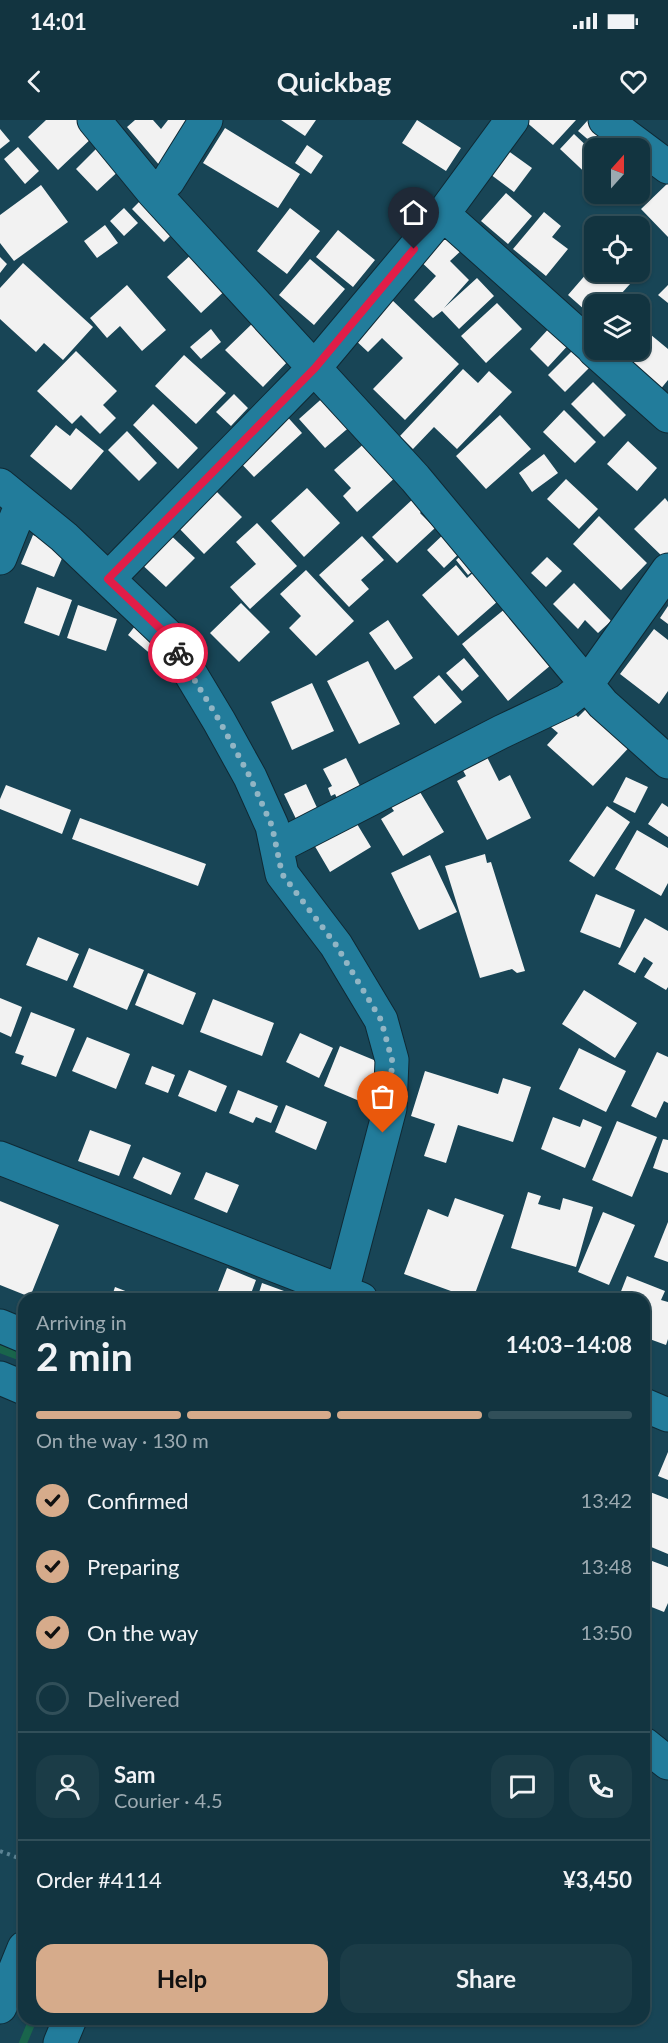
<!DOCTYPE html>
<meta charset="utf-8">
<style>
body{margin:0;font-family:Lato,sans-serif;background:#1b3c47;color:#f1f3f6;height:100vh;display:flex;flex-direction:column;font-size:22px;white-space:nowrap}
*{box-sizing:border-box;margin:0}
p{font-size:20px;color:#9caab1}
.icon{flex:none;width:33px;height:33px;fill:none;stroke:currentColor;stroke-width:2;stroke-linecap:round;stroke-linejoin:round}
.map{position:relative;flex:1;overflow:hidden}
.drawer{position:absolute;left:18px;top:1173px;width:632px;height:732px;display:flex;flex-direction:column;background:#123440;border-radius:18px;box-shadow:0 2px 4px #0004,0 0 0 2px #314f59}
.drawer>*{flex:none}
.needle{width:39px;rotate:21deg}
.controls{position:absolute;left:584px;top:18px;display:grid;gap:12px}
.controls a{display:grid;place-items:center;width:66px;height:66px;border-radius:12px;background:#123440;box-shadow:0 2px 4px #0004,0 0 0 2px #314f59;font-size:30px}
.pin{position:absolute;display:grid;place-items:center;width:51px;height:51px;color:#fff;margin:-62px -26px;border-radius:50% 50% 50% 0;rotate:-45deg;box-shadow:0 0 6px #0007}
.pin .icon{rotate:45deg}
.courier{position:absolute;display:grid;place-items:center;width:60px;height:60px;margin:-30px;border:4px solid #e11d48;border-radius:50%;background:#fff;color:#222;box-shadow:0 2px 8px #0007}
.headline em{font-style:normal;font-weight:700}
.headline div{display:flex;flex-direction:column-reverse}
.headline{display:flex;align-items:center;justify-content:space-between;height:102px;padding:0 18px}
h1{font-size:39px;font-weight:700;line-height:45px}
.bar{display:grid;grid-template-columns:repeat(4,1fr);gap:9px 6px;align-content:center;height:72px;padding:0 18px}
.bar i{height:8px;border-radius:4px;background:#314f59}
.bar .on{background:#d6ab8b}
.bar p{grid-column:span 4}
.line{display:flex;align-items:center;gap:15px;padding:0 18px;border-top:2px solid #314f59}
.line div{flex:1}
.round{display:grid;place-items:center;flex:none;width:63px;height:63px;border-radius:18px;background:#1b3c47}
ol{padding:0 18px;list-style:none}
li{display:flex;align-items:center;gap:18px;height:66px}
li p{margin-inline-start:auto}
li .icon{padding:6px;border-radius:50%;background:#d6ab8b;color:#111;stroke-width:4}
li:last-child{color:#9caab1}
li i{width:33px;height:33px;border:3px solid #314f59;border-radius:50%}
.action{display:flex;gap:12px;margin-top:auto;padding:12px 18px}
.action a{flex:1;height:69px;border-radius:18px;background:#d6ab8b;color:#111;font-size:24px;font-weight:700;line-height:69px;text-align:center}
.action a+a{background:#1b3c47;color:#f1f3f6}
.status{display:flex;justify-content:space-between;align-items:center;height:42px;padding:0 30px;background:#123440;direction:ltr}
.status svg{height:16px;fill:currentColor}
header{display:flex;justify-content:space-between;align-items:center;height:78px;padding:0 18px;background:#123440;font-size:27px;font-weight:700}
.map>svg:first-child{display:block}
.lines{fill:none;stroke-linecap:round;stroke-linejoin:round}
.stream{stroke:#19654c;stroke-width:8}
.building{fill:#f2f2f2}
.minor-casing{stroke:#0f2934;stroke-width:35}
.path{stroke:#5c8494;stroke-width:4;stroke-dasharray:3 4.5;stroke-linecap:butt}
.minor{stroke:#227c9b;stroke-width:33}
.done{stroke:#91b5c4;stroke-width:6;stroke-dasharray:0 10.8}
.route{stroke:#e11d48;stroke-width:8}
</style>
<div class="status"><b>14:01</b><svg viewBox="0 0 49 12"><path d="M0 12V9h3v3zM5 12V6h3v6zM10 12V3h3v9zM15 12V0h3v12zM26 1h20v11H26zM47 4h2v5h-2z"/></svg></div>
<header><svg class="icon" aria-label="back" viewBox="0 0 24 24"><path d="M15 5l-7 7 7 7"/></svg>Quickbag<svg class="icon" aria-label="heart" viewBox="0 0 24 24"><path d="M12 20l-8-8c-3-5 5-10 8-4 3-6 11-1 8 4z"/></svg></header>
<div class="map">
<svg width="668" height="1923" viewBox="0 0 668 1923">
<rect width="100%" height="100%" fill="#184556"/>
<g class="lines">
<path class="stream" d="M0,1229L24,1238
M23,1923L33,1899"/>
</g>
<path class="building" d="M46,0H81L95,15L58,50L28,17Z
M135,0H153L161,9L168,0H188L166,53L127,7Z
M281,0H316L305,16Z
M417,0L461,28L446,51L402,23Z
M524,0H576L553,25Z
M588,0H592L624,28H598L578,11Z
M225,8L300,54L278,88L203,43Z
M0,9L10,21L0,29Z
M574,14L594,33V61L560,29Z
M102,23L124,46L97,71L76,49Z
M307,25L323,36L311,54L295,43Z
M18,27L39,51L25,64L4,39Z
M504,28L532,48L514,72L486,51Z
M668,63V117L641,89Z
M41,65L68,102L14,141L0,123V95Z
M506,73L532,96L508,124L481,101Z
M147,74L179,107L164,122L132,89Z
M124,88L138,103L124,116L110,101Z
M290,88L320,111L287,154L257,131Z
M544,92L561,106L552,117L568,129L546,156L513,129Z
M105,105L118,123L97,138L84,121Z
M445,108L464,128L450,141L469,160L444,188L477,158L494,176L459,209L442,191L433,198L414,180L436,156L416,137Z
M338,110L375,140L353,167L316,137Z
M195,131L229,167L201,193L167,157Z
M0,137L7,144L0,153Z
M310,139L345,169L314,205L279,175Z
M23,143L93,207L63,240L44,223L36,232L0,199V168Z
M594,145V152H636L639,154L612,184H594V198L568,175Z
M127,165L166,210L142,231L120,206L107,218L90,198Z
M668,165V183L658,175Z
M391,179L459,244L405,300L373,269L403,238L382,218L368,232L353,218Z
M497,183L522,209L486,243L461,216Z
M256,200L293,236L263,267L225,230Z
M553,204L572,221L548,247L530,229Z
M639,205L668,229V260L659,271L615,236L620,230H639Z
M211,209L221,222L201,239L190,227Z
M574,229L591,246L565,272L548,255Z
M76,231L117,271L103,285L116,298L100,314L81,295L72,304L37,271Z
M184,235L226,273L196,304L155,266Z
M463,249L478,263L489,251L512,272L457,329L434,307L413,329L400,316Z
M593,262L626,295L604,317L571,284Z
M234,274L248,288L231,306L216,292Z
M327,274L353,304L325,328L299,299Z
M153,284L198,328L178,349L133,305Z
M564,290L596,322L575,343L543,312Z
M283,292L302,313L254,357L235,337Z
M500,295L531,329L486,369L456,336Z
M56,305L70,316L76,308L104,331L71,370L30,336Z
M127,311L157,343L139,361L108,330Z
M367,321L398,355L357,392L343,376L351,368L334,350Z
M628,321L657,348L637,371L607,344Z
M544,334L558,353L532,372L519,353Z
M566,359L598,389L579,409L547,379Z
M212,367L242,397L204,434L175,404Z
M307,368L340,403L304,437L271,401Z
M414,378L424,388L420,393L435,408L397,443L372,417Z
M665,378L668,382V434L664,438L634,409Z
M599,396L647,443L621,470L573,424Z
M257,403L297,446L250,489L230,467L256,444L236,422Z
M164,409L195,438L166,467L136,439Z
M447,411L464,429L444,448L427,430Z
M33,415L66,429L54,457L21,444Z
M362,416L384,440L361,460L369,469L349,487L319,455Z
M467,430L480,445L468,455L456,440Z
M547,437L562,451L546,467L531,453Z
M456,445L467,458L481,446L506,474L458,516L422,475Z
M306,450L354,501L316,536L289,508L301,496L280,474Z
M574,463L611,501L598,513L585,500L578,509L553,484Z
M37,467L72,480L59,516L24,503Z
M241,483L270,512L239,542L210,513Z
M511,484L557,540L508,581L462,524Z
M78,485L117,499L106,531L67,518Z
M668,486V504L660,498Z
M388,500L413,538L395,550L369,513Z
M139,501L165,522L153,536L128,515Z
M654,509L668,520V571L659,584L620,554Z
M464,538L479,556L462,571L446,553Z
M368,541L400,604L359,624L327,561Z
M439,555L462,582L435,604L413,577Z
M312,563L334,611L292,630L271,582Z
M568,588L578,597L587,588L635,621L593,666L547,625L558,613L551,607Z
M485,633L499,661L510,655L531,698L487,720L457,661L466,656L460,645Z
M346,638L361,668L338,680L335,674L331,676L328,668L332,666L323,649Z
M626,657L648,667L635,693L613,682Z
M306,664L319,692L298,703L284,674Z
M6,665L71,690L62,714L0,689V679Z
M417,667L444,712L403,736L381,699L394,691L389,684Z
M662,683L668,687V717L648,704Z
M607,686L630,702L594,757L569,741Z
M80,698L206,744L198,766L72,719Z
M354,699L371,727L330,752L313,723Z
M637,710L668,728V763L661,776L615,749Z
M485,734L487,743L491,742L525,851L517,853L512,849L480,858L445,746Z
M430,735L457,792L419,810L391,753Z
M596,774L635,790L620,828L580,812Z
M645,798L668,811V867L666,870L644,857L653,843L644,837L635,853L618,844Z
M38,817L79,834L67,861L26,845Z
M89,828L144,850L127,890L73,867Z
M148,853L196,873L183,905L135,885Z
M584,870L637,903L615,938L562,904Z
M0,878L22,887L11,917L0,912Z
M213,879L274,903L262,936L200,912Z
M31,892L75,909L56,957L21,944L24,936L15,933Z
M300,913L333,928L319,958L286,942Z
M87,917L130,934L116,969L72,951Z
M340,926L386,945L369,985L324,966Z
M579,928L626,951L606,992L559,969Z
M657,932L668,937V983L664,981L656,998L631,986Z
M152,946L175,955L168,973L145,964Z
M189,950L227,966L216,992L178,976Z
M425,951L498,974L503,958L531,967L513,1022L458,1005L446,1043L424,1036L435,1004L411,996Z
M238,970L278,986L271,1003L256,997L253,1003L229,993Z
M286,985L327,1002L316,1030L275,1012Z
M553,997L580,1007L583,999L602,1007L585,1048L541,1029Z
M617,1001L657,1017L632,1077L592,1060Z
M90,1010L131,1025L119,1056L78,1041Z
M663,1019L668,1020V1053L653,1048Z
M143,1037L181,1053L171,1075L133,1058Z
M206,1052L239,1065L227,1093L194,1079Z
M528,1072L541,1076L538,1084L560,1090L563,1078L593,1087L576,1147L511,1128Z
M455,1078L504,1095L473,1179L404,1154L428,1089L448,1097Z
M0,1081L59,1105L30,1177L0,1165Z
M603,1092L635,1105L609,1165L578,1152Z
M668,1102V1142L654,1137Z
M227,1148L256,1160L249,1179H215Z
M627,1156L665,1171L661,1180L668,1182V1219L666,1225L644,1217V1179H618Z
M262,1163L306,1179H257Z
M115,1167L146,1179H111Z
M668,1332V1360L658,1356Z
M650,1372L668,1379V1434L644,1424V1388Z
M644,1438L668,1447V1483L664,1492L644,1484Z"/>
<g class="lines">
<defs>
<path id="minor" d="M94,0L153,72L415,358L603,584L668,642
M605,0L668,47
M153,72L168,61L206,0
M443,94L594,229
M594,230L668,296
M0,365L64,417L168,516L219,601L250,657L272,706L282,754L336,825L381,900L392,940L390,988L340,1179
M0,438L22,383
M108,459L315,247L443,94L512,0
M277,727L501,612L566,581L587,564L668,450
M0,1038L361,1179
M0,1206L24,1216
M0,1258L24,1268
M644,1285L668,1295
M644,1624L668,1643
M0,1887L24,1828
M60,1923L70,1899"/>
</defs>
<use href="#minor" class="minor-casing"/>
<path class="path" d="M0,1731L24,1740"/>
<use href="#minor" class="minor"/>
</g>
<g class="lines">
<path class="done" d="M178,533L219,600L250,657L272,706L282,754L336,825L381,900L392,940L390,988L383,1013"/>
<path class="route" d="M178,533L168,516L108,459L315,248L414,129"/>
</g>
</svg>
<div class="controls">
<a><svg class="needle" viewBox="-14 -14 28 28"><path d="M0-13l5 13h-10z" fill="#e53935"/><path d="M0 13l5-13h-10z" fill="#9caab1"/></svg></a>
<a><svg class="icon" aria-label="locate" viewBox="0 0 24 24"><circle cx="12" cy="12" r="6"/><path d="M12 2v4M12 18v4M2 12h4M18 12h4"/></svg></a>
<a><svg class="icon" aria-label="layers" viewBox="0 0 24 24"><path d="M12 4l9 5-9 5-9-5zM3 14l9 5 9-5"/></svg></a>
</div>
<div class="pin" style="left:383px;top:1013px;background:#ea580c"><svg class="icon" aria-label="bag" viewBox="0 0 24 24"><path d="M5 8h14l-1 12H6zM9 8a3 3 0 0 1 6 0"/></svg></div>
<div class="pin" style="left:414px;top:129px;background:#1f2937"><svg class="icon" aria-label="home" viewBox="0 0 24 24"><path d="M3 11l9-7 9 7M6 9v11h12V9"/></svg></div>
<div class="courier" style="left:178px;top:533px"><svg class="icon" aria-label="bike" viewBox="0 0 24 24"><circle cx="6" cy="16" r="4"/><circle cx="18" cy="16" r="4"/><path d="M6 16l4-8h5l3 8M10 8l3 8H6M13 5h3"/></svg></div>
<section class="drawer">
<div class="headline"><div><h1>2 min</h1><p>Arriving in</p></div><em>14:03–14:08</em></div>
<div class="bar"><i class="on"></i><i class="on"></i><i class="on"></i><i></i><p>On the way · 130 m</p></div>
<ol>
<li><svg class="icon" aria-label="check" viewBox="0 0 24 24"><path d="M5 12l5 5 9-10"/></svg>Confirmed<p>13:42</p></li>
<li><svg class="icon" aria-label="check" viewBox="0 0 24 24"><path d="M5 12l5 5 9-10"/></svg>Preparing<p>13:48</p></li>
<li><svg class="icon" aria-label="check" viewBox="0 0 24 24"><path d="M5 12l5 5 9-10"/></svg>On the way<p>13:50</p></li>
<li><i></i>Delivered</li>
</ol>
<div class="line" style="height:108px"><a class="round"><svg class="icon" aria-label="person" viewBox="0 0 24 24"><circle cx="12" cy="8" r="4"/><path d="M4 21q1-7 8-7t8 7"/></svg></a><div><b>Sam</b><p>Courier · 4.5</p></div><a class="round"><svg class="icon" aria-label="chat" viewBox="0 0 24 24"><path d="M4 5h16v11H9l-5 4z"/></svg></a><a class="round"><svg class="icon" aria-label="phone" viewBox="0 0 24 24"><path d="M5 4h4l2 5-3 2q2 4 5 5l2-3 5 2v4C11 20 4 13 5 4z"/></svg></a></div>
<div class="line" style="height:78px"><div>Order #4114</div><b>¥3,450</b></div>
<div class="action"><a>Help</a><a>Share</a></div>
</section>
</div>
